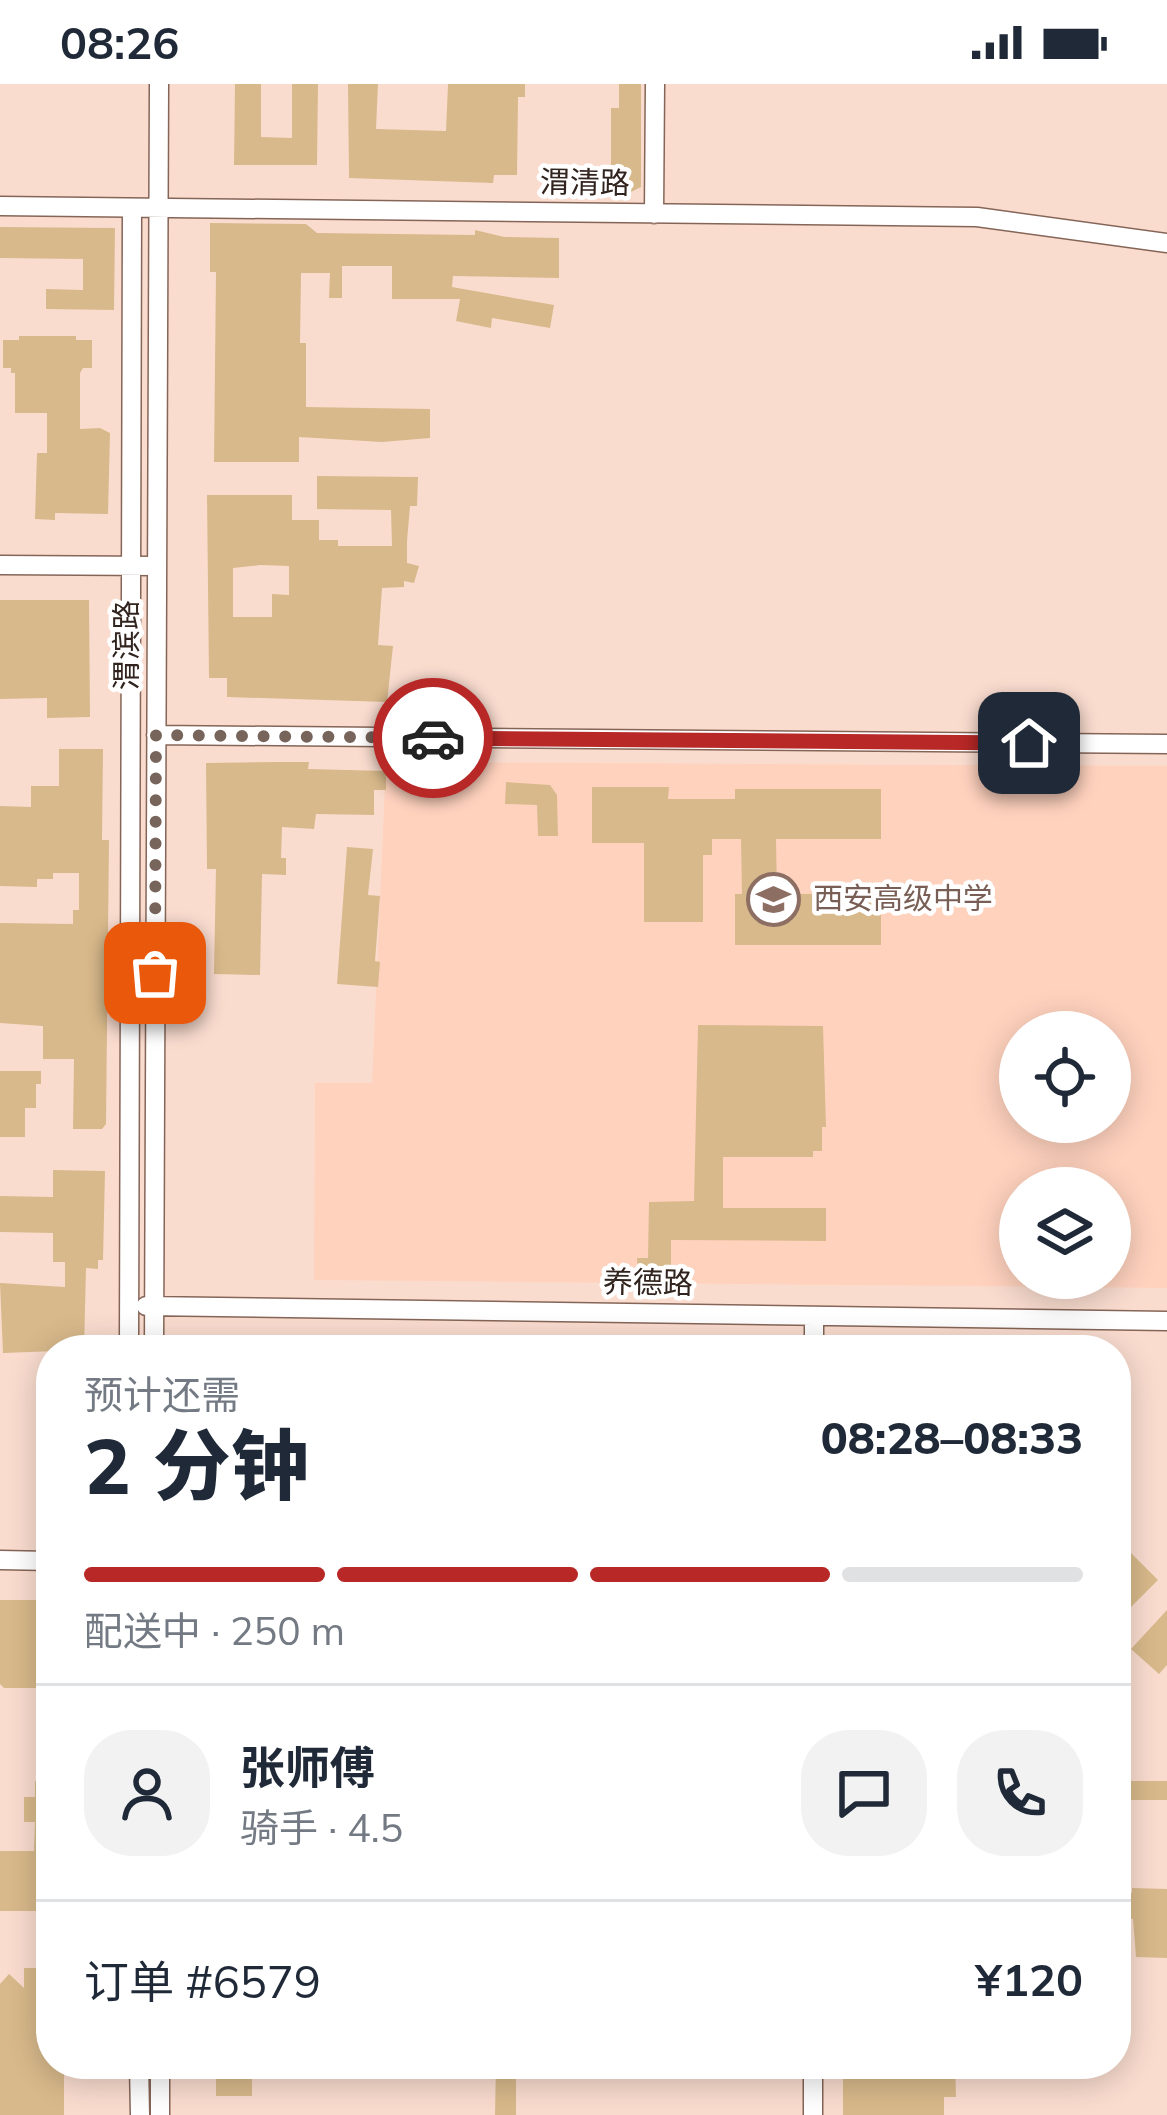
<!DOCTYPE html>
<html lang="zh">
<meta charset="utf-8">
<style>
body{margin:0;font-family:Mulish,"Noto Sans SC",sans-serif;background:#f2f2f3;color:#1f2937;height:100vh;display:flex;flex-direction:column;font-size:45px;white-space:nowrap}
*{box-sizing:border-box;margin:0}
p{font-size:39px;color:#747a83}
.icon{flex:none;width:66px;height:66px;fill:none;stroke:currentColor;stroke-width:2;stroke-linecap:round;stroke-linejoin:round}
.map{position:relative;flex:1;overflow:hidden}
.side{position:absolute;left:36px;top:1251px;width:1095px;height:744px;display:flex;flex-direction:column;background:#fff;border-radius:48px;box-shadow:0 6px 30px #0003}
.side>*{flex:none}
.buttons{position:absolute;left:999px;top:927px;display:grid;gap:24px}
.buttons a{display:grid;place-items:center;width:132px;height:132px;border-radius:50%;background:#fff;box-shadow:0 6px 30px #0003;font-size:60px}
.pin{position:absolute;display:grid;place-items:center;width:102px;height:102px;color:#fff;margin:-51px;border-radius:24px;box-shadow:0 6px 18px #0006}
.courier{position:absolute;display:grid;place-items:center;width:120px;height:120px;margin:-60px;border:9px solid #b72827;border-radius:50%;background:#fff;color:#222;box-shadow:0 3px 15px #0007}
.summary em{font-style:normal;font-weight:800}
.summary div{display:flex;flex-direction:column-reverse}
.summary{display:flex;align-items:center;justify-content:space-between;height:204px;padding:0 48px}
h1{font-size:78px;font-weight:800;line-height:90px}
.bar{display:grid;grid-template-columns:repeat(4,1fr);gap:18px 12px;align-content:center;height:144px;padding:0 48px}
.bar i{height:15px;border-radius:9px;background:#e0e1e3}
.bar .active{background:#b72827}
.bar p{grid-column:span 4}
.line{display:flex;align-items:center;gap:30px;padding:0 48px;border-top:3px solid #e0e1e3}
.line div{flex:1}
.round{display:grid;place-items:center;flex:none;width:126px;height:126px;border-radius:48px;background:#f2f2f3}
.status{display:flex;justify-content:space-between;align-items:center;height:84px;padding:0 60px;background:#fff;direction:ltr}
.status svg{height:33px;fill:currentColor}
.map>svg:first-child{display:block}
.built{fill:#ffd2be;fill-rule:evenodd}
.building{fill:#d8b98b;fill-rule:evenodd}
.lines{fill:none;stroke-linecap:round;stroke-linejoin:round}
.minor-casing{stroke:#856557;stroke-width:21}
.minor{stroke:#fff;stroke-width:18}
.done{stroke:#77645b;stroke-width:12;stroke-dasharray:0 21.6}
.route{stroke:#b72827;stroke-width:15}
.labels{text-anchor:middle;stroke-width:9;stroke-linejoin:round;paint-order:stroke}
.street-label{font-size:30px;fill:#31231d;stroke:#fff}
.education-label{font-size:30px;fill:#785e54;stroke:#fff;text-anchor:start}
</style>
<div class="status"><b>08:26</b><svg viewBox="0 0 49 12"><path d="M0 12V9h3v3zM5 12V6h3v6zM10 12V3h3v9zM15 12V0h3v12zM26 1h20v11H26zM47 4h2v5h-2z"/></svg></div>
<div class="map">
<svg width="1167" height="2031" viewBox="0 0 1167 2031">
<rect width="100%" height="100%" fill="#fadccf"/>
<path class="built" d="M386,678L1167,682V1204L314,1196L315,999H372ZM1020,948H1110V1038H1020ZM1020,1104H1110V1194H1020Z"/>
<path class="building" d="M235,0H261V53L292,54V0H318L317,81H234Z
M348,0H378L376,45L446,47L448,0H525V13H518L517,91H494L493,99L349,94Z
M619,0H641V103L621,113H611V24H619Z
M210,139L306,140L317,149L475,151V146L504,153L559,154V194L453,192L452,203L554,221L550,244L492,234L491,244L456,237L460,215H392V182H342V214H329L330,189H301L300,259H306V323L430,325V354L382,358L299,353V378H214L216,188H210Z
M0,143L115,144L114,226L46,225V205L83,206V175L0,174Z
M19,252H76V256H92V284H83L80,289V345L100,344L110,349L108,430L55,429V436L35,435L37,369H47V329H15V289H11V284H3V256H19Z
M317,392L418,393L417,422H410L407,457V479L419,482L414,499L404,497V503L382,504L378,561L393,562L387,618L227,613V594H209L207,411H292V436H319V456H338V462H392L391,426L317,425ZM260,481L289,482V511L272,510V533H233V484Z
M0,516H89L90,633L47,634V614L0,615Z
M59,665H103L102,756H109L106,1040L102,1045H73L74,975H43V942L0,939V839L73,840V826H79V789H53V795H37V803L0,802V722L31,723V702H59Z
M281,678H309L308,685L386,687V706H374V731L316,730L314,745L282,743L281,774H286V791L262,790L260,891L214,890L216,785H207L206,679Z
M506,698L550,701L557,711L558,752H538L537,721L505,720Z
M592,703H669L668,715H735V705H881V755H776L777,810H881V861H735V810H742L741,755H712V771H703V838H644V759H592Z
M347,763L373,765L368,811L380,812L375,877L380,878L378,903L337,900Z
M698,941L823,942L826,1043H822V1067H813V1073H723V1124H826V1157L671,1156V1191L638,1192L637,1174H648L649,1118L694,1117Z
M0,987H41V1000H36V1024H25V1053H0Z
M53,1086L105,1087L103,1176H98V1185L86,1184L84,1266L3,1269L0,1199L65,1203V1178H53V1149L0,1148V1112L53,1113Z
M1116,1454L1158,1496L1116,1538Z
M0,1516H51V1601L48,1604H4L0,1600Z
M1167,1526V1581L1159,1590L1131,1565Z
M35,1697H51V1827H0V1767H34L35,1738H24V1713H35Z
M1116,1697H1167V1716H1116Z
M1132,1804L1167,1805V1874L1136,1873L1133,1835L1125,1834L1126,1808L1132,1809Z
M24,1884H51V1980H64V2031H0V1900L9,1890L24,1904Z
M216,1980H252V2012H216Z
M496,1980H516V2031H495Z
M843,1980H955L956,2013H944V2031H843Z"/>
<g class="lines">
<defs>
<path id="minor" d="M0,122L977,133L1167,159
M654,130L655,0
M0,481L157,482
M156,651L1167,660
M146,1222L1167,1237
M129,1266L132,125
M154,1266L159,0
M814,1266V1232
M0,1476L51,1477
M139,1980L140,2031
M160,1980V2031
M813,2031V1980"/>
</defs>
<use href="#minor" class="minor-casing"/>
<use href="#minor" class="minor"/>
</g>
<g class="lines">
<path class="done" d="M155,889L156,651L433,654"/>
<path class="route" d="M433,654L1029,659"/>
</g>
<defs>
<symbol id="school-ring" viewBox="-11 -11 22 22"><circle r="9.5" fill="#fff" stroke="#8d6e63" stroke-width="1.5"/><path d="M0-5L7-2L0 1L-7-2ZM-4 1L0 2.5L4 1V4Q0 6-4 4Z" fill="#8d6e63"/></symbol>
</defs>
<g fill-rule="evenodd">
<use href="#school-ring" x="744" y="786" width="59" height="59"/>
</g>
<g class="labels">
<g class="street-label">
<text transform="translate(585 99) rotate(1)" y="10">渭清路</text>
<text transform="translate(127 561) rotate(-90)" y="10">渭滨路</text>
<text transform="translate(648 1199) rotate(1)" y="10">养德路</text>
</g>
<g class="education-label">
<text x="813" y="825">西安高级中学</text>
</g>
</g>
</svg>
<div class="buttons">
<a><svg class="icon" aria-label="locate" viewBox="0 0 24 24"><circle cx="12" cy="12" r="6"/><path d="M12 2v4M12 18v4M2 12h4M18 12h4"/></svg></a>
<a><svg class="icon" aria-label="layers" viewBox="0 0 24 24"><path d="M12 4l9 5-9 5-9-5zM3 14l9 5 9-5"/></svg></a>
</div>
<div class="pin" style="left:155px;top:889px;background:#ea580c"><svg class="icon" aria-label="bag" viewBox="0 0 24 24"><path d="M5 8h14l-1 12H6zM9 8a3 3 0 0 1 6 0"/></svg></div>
<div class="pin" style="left:1029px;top:659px;background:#1f2937"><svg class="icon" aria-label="home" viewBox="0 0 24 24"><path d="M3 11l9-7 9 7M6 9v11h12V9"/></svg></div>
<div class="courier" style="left:433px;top:654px"><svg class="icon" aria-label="car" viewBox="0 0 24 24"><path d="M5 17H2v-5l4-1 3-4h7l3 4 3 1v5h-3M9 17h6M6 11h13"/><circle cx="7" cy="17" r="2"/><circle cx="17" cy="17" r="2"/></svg></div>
<section class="side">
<div class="summary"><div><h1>2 分钟</h1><p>预计还需</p></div><em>08:28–08:33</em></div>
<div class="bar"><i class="active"></i><i class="active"></i><i class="active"></i><i></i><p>配送中 · 250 m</p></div>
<div class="line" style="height:216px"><a class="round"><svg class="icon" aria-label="person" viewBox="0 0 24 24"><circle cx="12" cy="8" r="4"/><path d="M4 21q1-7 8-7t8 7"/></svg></a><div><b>张师傅</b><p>骑手 · 4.5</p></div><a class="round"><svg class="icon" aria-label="chat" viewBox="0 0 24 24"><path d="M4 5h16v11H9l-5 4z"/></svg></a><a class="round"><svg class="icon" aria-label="phone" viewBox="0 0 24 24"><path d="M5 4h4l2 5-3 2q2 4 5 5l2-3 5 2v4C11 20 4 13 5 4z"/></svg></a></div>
<div class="line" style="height:156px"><div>订单 #6579</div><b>¥120</b></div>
</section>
</div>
